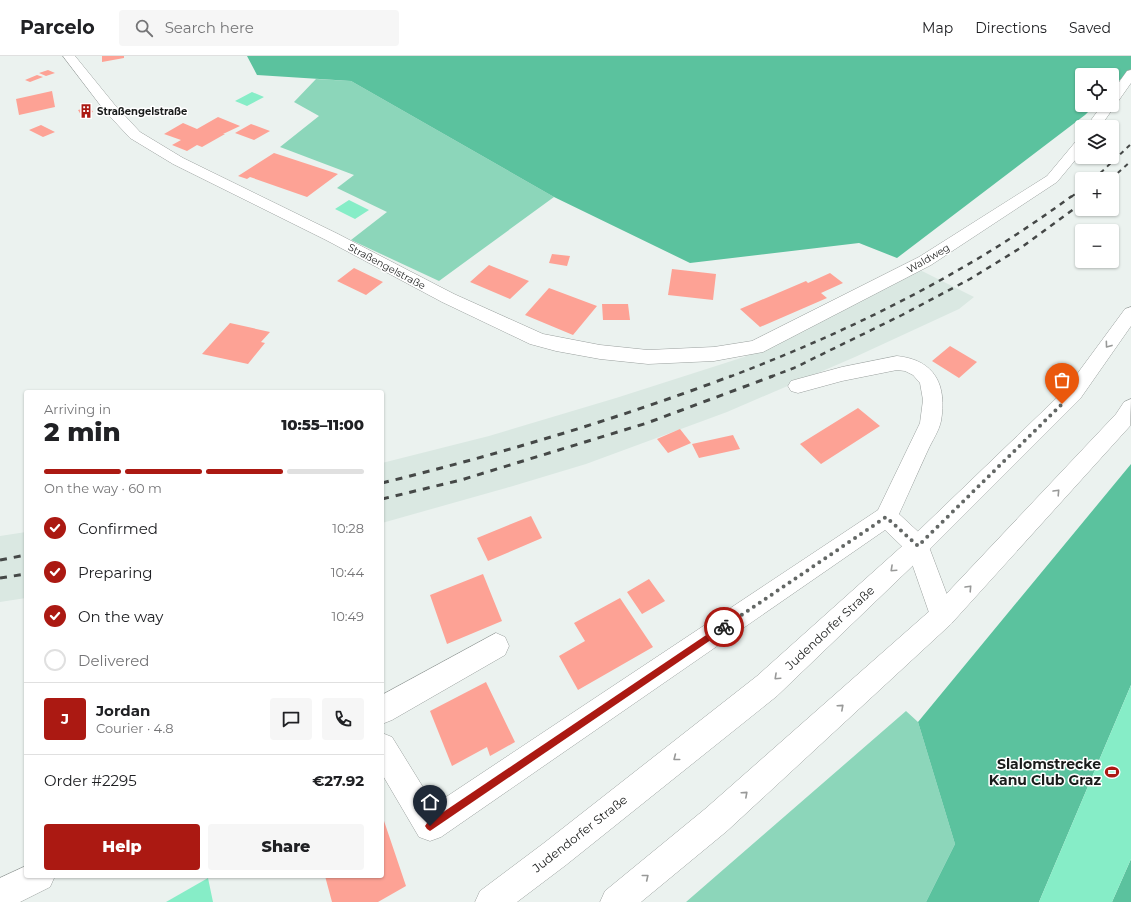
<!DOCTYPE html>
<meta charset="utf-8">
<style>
body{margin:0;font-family:Montserrat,sans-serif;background:#f6f6f6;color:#202124;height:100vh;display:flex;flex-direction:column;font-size:15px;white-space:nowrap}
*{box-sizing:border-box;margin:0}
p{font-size:13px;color:#757577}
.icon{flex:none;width:22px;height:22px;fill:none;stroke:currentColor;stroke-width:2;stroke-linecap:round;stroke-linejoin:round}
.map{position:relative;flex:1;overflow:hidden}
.drawer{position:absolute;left:24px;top:334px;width:360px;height:488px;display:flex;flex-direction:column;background:#fff;border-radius:4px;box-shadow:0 1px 3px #0004}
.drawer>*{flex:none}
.tools{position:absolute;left:1075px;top:12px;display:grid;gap:8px}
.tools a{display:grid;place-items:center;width:44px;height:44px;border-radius:4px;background:#fff;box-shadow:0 1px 3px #0004;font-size:20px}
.pin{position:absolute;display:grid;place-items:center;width:34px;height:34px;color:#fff;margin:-41px -17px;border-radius:50% 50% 50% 0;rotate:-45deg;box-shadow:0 0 4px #0007}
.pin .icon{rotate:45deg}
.courier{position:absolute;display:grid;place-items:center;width:40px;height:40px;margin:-20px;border:3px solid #ab1912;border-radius:50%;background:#fff;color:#222;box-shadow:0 1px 5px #0007}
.headline em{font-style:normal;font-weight:800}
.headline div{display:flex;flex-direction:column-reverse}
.headline{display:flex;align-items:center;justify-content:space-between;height:68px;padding:0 20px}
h1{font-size:26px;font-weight:800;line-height:30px}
.bar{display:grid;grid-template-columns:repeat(4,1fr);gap:6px 4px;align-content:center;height:48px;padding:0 20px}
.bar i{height:5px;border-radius:3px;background:#e0e0e0}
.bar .active{background:#ab1912}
.bar p{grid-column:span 4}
.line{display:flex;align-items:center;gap:10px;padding:0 20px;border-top:1px solid #e0e0e0}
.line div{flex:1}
.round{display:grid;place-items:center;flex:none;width:42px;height:42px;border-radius:4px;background:#f6f6f6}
ol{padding:0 20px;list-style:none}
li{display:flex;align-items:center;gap:12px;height:44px}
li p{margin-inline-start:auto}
li .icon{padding:4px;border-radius:50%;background:#ab1912;color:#fff;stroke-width:4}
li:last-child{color:#757577}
li i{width:22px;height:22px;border:2px solid #e0e0e0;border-radius:50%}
.button{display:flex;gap:8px;margin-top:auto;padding:8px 20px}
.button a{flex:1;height:46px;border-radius:4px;background:#ab1912;color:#fff;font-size:16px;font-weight:800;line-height:46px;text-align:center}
.button a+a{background:#f6f6f6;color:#202124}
header{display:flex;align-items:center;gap:24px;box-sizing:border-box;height:56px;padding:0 20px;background:#fff;border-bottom:1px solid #e0e0e0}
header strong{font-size:19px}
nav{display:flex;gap:22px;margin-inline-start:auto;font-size:14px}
.search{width:280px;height:36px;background:#f6f6f6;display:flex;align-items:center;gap:10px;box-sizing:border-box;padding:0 14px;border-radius:4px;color:#757577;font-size:15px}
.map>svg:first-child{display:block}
.built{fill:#dae8e2}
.green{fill:#8cd6ba}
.forest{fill:#5bc29e}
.water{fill:#86edc7}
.building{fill:#fda295}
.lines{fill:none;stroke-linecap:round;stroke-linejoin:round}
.minor-casing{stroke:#9aa09e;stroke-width:1}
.major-casing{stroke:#9aa09e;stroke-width:1}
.minor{fill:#fff;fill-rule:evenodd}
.major{fill:#fff;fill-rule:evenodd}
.rail-far2{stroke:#454847;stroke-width:2;stroke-dasharray:4.5 4.5;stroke-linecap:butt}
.rail-far1{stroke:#454847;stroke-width:2.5;stroke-dasharray:5.5 5.5;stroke-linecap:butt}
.rail{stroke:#454847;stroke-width:3;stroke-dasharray:7 7;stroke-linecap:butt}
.oneway{stroke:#989998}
.route{fill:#ab1912}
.done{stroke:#636765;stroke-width:4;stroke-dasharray:0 7.2}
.labels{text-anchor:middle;stroke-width:3;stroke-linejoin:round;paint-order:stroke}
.far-poi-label{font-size:10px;font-weight:bold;fill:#1a1c1b;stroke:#fff;text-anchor:start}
.far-street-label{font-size:10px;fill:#1a1c1b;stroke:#fff}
.street-label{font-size:12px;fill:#1a1c1b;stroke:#fff}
.near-poi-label{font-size:14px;font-weight:bold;fill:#1a1c1b;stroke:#fff;text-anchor:end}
</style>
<header>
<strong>Parcelo</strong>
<div class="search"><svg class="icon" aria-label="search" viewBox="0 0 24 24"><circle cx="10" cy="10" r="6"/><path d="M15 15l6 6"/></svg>Search here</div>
<nav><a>Map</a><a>Directions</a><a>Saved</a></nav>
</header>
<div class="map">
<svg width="1131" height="846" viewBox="0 0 1131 846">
<rect width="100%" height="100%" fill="#ebf2ef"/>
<path class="built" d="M918,213L974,241L959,253L855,301L727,356L586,408L506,432L382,467V407L489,380L616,342L744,301L802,276Z
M26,476V542L0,546V480Z"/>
<path class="green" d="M316,23L351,25L554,141L439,225L351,184L387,156L337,132L354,119L280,91L319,60L294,46Z
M906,655L918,666L955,788L926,846H686Z"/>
<path class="forest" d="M247,0H1131V13L1112,32V19H1082V49H1095L1085,59L897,202L859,187L690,207L554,141L351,25L257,19Z
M1131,408V629L1039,846H926L955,788L918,666Z
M1131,803V846H1112Z"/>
<path class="water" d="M252,36L264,41L247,50L235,45Z
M349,144L369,154L355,163L335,153Z
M1131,629V803L1112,846H1039Z
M208,822L213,846H166Z"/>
<path class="building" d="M102,0H124V2L102,6Z
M48,14L55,17L46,20L39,17Z
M37,19L43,21L30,26L25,24Z
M52,35L55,51L19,59L16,43Z
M90,51L93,56L81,59L78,54Z
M218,61L240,70L223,78H225L202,91L197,89L187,95L172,89L181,84L164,78L183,67L197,73Z
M251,68L270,75L254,84L235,77Z
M41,69L55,76L43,81L29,74Z
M274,97L338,118L307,141L250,121L247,123L238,120Z
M552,198L570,200L567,210L549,207Z
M489,209L529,225L510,243L470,226Z
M354,212L383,226L366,239L337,225Z
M672,213L716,218L713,244L668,239Z
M830,217L843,227L821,237L827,242L760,271L740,253L806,225L808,227Z
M549,232L597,250L573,279L525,259Z
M602,248H628L630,264H603Z
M230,267L270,276L261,286L265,287L248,308L202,298Z
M950,290L977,306L959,322L932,305Z
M858,352L880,370L821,408L800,388Z
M680,373L691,387L668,397L657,383Z
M733,379L740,393L699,402L692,388Z
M531,460L542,482L488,505L477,482Z
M483,518L502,565L447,588L430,539Z
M649,523L665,545L642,558L627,536Z
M620,542L653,591L578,634L559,600L585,585L574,567Z
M486,626L515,686L490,700L487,691L452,710L430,655Z
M382,759L406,830L378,846H332L325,820H382Z"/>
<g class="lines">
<defs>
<path id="minor" d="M63,0H75L114,48L140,76L183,102L338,178L454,238L543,278L600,289L648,294L714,291L752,285L919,201L1047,120L1077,84L1082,83V96L1057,126L931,209L763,296L714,305L648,308L600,303L556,295L530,288L442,246L326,184L173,108L130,82L104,54Z
M1131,14V27L1100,71H1086L1102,49H1112V36L1127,15Z
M897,300C936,304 947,330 941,365C939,375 932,385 928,394C918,415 909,437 899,458L926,483L955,560L951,568L942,572L933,568L908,496L885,474L441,781L430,785L419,781L382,718V677L392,681L434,749L878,454L920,367L923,344L920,327L913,319L905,315L897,314L842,325L798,337L791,335L788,330L791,325L798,323L842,311Z
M496,577L505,581L509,590L505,599L392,664L382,668V639Z
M26,810V820H55L50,831L20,846H0V822Z"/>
<path id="major" d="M1131,251V270L1080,343L926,497L777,640L566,809L517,846H475L480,835L544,787L757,620L910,483L1066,333L1125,253Z
M1131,343L1130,370L951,568L727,775L641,846H600L605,835L705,753L933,552L1116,358L1124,346Z"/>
</defs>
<use href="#minor" class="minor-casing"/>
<use href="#major" class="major-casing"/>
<use href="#minor" class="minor"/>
<use href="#major" class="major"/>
<path class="rail-far2" d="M1094,123L1131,88
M1111,123L1131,105
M1071,141L1082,133"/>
<path class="rail-far1" d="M729,321C808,291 886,256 960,213C999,191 1036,166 1072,140
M770,321L794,312L902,259L970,223L1022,191L1082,147"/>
<path class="rail" d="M382,427C500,398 618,363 731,320
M382,443L461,424L647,367L773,320
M0,504L26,499
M0,522L26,518"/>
</g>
<defs><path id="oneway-chevron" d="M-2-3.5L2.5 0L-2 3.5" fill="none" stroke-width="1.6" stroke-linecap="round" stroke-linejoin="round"/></defs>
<g class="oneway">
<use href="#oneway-chevron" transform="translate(1108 289) rotate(126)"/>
<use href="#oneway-chevron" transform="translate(1057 436) rotate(-47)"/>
<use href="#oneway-chevron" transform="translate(893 513) rotate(137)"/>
<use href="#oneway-chevron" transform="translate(969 532) rotate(-47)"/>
<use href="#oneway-chevron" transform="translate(777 621) rotate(137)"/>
<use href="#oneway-chevron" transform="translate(841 651) rotate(-42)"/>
<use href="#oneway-chevron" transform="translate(676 702) rotate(142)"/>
<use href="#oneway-chevron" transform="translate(745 738) rotate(-42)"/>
<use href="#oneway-chevron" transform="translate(646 821) rotate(-39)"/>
</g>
<path class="route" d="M724,567L728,571L727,573L433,773L430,775L427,773L425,770L427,767Z"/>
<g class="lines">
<path class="done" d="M724,571L886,461L918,490L1062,348"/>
</g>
<defs>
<symbol id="building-bare" viewBox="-9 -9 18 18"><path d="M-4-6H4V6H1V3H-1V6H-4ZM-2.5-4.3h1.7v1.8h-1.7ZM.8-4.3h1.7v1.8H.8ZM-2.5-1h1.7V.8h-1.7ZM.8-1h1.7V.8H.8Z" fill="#ab1912" stroke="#fff" stroke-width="2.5" paint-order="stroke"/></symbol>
<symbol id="stadium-bare" viewBox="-9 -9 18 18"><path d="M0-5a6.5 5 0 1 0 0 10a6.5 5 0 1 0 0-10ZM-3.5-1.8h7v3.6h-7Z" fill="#ab1912" stroke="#fff" stroke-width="2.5" paint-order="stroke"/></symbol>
</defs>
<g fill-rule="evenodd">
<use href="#building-bare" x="76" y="45" width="20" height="20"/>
<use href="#stadium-bare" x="1102" y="706" width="20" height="20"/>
</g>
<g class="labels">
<g class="far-poi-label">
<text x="97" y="59">Straßengelstraße</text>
</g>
<g class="far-street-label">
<text transform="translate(928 202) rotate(-30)" y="4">Waldweg</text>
<text transform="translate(387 210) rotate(28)" y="4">Straßengelstraße</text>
</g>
<g class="street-label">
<text transform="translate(830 572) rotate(-43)" y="4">Judendorfer Straße</text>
<text transform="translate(580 778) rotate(-38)" y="4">Judendorfer Straße</text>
</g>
<g class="near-poi-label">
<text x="1101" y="713">Slalomstrecke<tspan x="1101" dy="16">Kanu Club Graz</tspan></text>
</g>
</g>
</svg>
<div class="tools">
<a><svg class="icon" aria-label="locate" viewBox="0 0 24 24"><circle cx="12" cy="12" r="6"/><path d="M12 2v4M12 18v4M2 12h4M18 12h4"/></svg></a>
<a><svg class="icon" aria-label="layers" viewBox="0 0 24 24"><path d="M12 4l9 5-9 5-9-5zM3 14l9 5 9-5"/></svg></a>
<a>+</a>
<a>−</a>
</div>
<div class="pin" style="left:1062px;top:348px;background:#ea580c"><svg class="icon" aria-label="bag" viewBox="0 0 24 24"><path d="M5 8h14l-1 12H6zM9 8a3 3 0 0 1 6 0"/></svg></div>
<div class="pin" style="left:430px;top:770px;background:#1f2937"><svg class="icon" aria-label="home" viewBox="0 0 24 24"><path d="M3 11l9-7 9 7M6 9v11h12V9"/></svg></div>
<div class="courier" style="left:724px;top:571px"><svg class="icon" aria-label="bike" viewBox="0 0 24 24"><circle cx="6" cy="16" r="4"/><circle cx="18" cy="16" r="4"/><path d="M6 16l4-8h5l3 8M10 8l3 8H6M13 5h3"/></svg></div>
<section class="drawer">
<div class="headline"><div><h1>2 min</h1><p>Arriving in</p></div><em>10:55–11:00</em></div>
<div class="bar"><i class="active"></i><i class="active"></i><i class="active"></i><i></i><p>On the way · 60 m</p></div>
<ol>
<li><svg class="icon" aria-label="check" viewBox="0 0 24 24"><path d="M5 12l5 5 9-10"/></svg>Confirmed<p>10:28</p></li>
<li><svg class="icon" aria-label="check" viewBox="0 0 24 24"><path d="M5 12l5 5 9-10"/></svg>Preparing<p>10:44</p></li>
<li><svg class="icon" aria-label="check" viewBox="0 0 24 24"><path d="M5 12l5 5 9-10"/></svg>On the way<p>10:49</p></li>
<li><i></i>Delivered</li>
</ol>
<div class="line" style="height:72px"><b class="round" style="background:#ab1912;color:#fff">J</b><div><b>Jordan</b><p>Courier · 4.8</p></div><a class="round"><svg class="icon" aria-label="chat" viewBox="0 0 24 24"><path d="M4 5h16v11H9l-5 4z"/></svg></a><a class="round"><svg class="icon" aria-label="phone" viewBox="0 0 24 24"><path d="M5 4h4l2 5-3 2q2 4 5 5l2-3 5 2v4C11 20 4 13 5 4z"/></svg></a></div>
<div class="line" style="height:52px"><div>Order #2295</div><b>€27.92</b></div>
<div class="button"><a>Help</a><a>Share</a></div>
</section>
</div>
